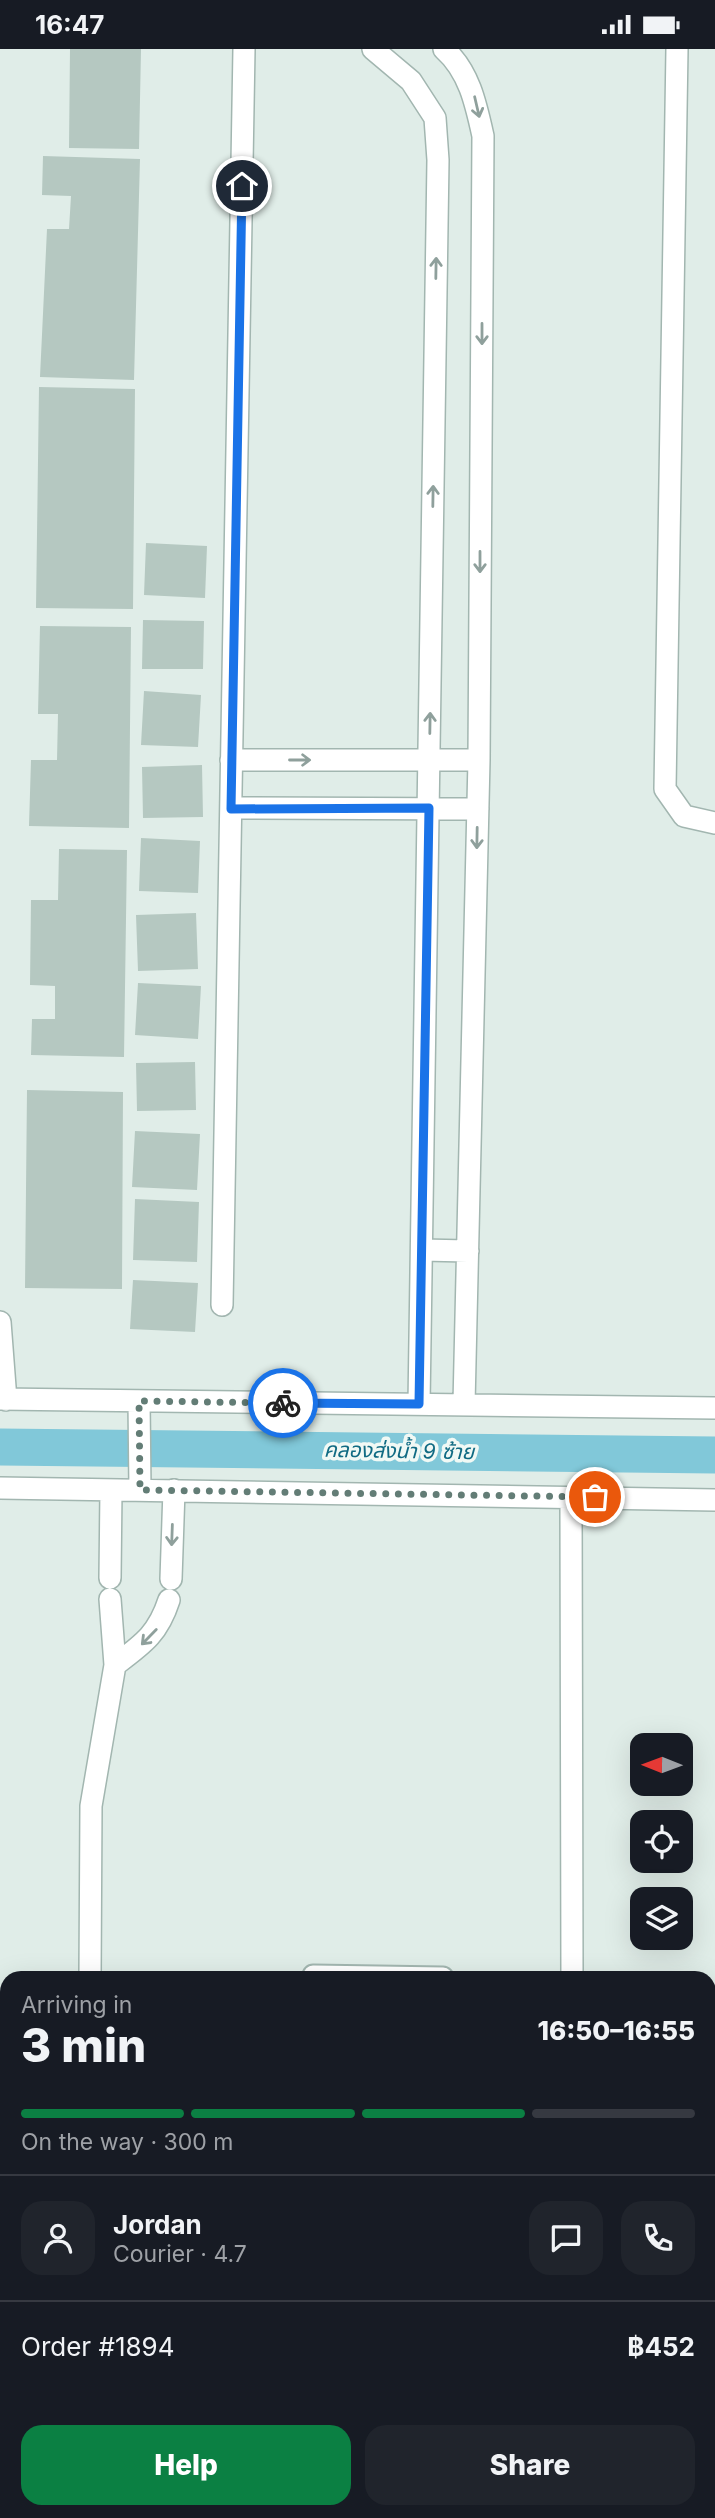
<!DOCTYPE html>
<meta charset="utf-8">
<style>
body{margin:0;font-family:Inter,"Noto Sans Thai",sans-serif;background:#20242c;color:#f1f3f6;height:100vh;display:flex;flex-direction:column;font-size:26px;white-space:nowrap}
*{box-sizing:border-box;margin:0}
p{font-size:23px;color:#9ea1a6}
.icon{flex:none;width:38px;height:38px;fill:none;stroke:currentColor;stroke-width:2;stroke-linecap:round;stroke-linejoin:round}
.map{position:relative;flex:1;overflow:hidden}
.details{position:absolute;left:0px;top:1922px;width:716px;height:548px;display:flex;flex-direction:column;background:#171b24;border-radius:21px 21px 0 0;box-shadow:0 7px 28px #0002}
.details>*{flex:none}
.needle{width:46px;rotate:271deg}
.buttons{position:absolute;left:630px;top:1684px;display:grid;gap:14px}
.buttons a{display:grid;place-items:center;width:63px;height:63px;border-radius:14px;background:#171b24;box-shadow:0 7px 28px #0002;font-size:35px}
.pin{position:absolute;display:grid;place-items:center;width:60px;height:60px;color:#fff;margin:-30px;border:4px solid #fff;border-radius:50%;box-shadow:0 2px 7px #0007}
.courier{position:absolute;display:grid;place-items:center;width:70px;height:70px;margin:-35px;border:5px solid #1a73e8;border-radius:50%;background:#fff;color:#222;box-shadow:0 2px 9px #0007}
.summary em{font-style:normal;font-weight:800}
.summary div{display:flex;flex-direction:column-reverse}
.summary{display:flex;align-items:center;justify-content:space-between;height:119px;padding:0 21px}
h1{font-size:46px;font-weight:800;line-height:52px}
.bar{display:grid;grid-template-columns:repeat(4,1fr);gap:10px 7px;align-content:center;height:84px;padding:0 21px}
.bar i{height:9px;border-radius:5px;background:#363941}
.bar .on{background:#0b8043}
.bar p{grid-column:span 4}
.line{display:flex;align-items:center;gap:18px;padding:0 21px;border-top:2px solid #363941}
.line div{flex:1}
.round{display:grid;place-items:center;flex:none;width:74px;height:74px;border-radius:21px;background:#20242c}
.button{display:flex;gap:14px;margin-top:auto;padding:14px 21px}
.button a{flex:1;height:80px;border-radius:21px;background:#0b8043;color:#fff;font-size:28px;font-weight:800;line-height:80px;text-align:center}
.button a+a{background:#20242c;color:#f1f3f6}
.status{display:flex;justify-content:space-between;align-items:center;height:49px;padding:0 35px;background:#171b24;direction:ltr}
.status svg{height:19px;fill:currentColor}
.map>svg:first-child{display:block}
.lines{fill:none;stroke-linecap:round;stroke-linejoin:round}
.canal{stroke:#81c8d9;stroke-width:37}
.building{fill:#b5c8c1}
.service-casing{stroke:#a2b6b0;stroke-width:23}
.minor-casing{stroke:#a2b6b0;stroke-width:24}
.service{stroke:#fff;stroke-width:19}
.minor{stroke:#fff;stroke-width:21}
.oneway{stroke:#8fa09c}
.done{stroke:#637d76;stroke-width:7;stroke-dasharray:0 12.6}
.route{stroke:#1a73e8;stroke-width:9}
.labels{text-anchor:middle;stroke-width:7;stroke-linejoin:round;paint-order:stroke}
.water-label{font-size:21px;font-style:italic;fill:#116b83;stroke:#f1f9f5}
</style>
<div class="status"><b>16:47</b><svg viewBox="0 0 49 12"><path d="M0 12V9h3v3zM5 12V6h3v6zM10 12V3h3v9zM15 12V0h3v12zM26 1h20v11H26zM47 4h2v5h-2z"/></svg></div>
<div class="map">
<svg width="715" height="2469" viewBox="0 0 715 2469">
<rect width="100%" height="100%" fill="#e0ede8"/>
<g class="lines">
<path class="canal" d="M0,1398L715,1406"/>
</g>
<path class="building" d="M70,0H141L139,100L69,99Z
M43,107L140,110L134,331L40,328L47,180H69L71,147L42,146Z
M39,338L135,340L133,560L36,559Z
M146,494L207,497L205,549L144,546Z
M143,571L204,572L203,620H142Z
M40,577L131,578L129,779L29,777L31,711H57L58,665H38Z
M144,642L201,646L198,698L141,696Z
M202,716L203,768L143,769L142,718Z
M141,789L200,792L198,844L139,842Z
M59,800L127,801L124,1008L31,1006L32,970H55V937L30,936L31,851H58Z
M196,864L198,920L138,922L136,866Z
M138,934L201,937L198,990L135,986Z
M195,1013L196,1061L137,1062L136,1014Z
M27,1041L123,1043L122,1240L25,1239Z
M135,1082L200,1085L197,1141L132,1138Z
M135,1150L199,1153L197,1213L133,1211Z
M133,1231L198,1234L195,1283L130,1280Z"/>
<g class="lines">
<defs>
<path id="service" d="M313,1926L443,1928"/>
<path id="minor" d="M373,0L411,32L435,69L438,111L419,1355
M444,0C469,22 476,55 483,87L479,711L464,1355
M677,0L665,740L684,767L715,774
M231,711H479
M231,759L478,760
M422,1201L468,1202
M222,1256L244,0
M0,1273L6,1351
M0,1350L715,1359
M139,1352L140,1441
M0,1439L715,1451
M571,1448L572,1928
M110,1529L111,1441
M171,1530L174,1441
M115,1616C143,1595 158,1585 169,1551
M90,1928L91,1757L115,1616L110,1550
M80,2469V2462
M566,2469V2462"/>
</defs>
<use href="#service" class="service-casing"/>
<use href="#minor" class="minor-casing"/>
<use href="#service" class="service"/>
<use href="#minor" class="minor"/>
</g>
<defs><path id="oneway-shaft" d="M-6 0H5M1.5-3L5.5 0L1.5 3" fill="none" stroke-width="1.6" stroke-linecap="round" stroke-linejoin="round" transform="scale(1.75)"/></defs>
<g class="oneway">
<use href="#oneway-shaft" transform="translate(477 58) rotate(77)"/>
<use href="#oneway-shaft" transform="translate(436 219) rotate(-89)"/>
<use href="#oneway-shaft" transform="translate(482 285) rotate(90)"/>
<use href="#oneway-shaft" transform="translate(433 447) rotate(-89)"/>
<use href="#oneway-shaft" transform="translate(480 513) rotate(90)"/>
<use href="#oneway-shaft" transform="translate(430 674) rotate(-89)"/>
<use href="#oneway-shaft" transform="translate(300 711)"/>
<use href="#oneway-shaft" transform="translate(477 789) rotate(91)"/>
<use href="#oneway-shaft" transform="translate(172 1486) rotate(92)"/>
<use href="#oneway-shaft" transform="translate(149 1588) rotate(134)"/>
</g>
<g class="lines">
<path class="done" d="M283,1354L139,1352L140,1441L595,1448"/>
<path class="route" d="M242,137L231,760L429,759L419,1355L283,1354"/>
</g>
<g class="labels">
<g class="water-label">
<text transform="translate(399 1402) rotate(1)" y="7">คลองส่งน้ำ 9 ซ้าย</text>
</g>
</g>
</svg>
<div class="buttons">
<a><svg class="needle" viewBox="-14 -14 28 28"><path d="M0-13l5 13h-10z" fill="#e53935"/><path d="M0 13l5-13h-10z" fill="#9ea1a6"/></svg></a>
<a><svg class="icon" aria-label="locate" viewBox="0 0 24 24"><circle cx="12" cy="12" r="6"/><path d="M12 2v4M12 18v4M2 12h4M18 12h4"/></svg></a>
<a><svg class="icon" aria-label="layers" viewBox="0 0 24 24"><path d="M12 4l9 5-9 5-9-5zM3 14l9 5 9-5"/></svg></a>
</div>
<div class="pin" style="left:595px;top:1448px;background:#ea580c"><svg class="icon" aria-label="bag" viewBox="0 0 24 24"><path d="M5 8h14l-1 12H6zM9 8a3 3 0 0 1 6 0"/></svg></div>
<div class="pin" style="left:242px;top:137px;background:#1f2937"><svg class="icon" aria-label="home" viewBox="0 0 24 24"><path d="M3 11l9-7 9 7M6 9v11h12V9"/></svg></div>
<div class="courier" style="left:283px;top:1354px"><svg class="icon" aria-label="bike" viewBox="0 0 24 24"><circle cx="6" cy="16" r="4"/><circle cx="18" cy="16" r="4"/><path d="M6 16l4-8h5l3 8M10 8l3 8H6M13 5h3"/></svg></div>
<section class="details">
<div class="summary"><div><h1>3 min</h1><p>Arriving in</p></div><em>16:50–16:55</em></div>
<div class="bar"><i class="on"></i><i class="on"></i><i class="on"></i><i></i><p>On the way · 300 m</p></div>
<div class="line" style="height:126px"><a class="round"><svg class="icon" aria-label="person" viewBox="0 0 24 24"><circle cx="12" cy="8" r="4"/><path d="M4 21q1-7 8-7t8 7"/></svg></a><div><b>Jordan</b><p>Courier · 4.7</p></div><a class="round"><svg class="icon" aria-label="chat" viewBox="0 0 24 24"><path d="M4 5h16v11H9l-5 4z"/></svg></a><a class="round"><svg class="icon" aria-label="phone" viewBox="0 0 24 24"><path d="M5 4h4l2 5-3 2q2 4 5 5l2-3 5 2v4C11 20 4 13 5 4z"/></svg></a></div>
<div class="line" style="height:91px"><div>Order #1894</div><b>฿452</b></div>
<div class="button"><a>Help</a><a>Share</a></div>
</section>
</div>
